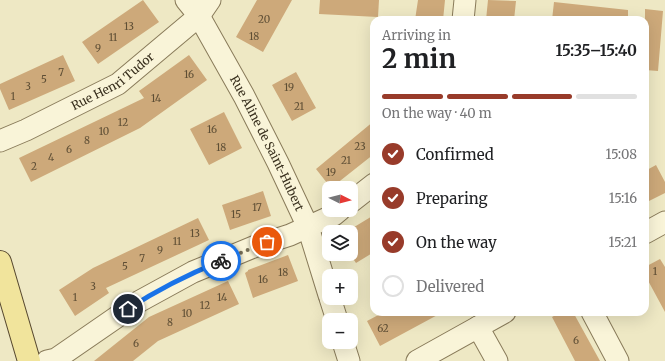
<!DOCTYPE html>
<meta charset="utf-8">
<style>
body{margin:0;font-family:Merriweather,serif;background:#f2f2f2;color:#202124;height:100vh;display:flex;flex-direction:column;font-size:15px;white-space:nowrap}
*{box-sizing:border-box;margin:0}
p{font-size:13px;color:#757577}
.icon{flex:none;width:22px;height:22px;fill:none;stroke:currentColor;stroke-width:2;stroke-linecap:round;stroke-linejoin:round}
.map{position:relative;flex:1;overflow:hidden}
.details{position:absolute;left:370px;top:16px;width:279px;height:300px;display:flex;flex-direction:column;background:#fff;border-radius:12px;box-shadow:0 4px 16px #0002}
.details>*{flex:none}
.needle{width:26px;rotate:96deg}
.fabs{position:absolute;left:322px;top:181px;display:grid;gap:8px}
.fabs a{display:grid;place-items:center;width:36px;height:36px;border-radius:8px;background:#fff;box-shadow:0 4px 16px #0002;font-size:20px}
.pin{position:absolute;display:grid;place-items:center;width:34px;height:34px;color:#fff;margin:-17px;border:2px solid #fff;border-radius:50%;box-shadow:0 1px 4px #0007}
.courier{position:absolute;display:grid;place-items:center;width:40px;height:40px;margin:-20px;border:3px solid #1a73e8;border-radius:50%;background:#fff;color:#222;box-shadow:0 1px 5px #0007}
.summary em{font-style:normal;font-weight:700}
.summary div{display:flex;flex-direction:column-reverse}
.summary{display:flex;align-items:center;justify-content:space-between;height:68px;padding:0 12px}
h1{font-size:26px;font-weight:700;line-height:30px}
.bar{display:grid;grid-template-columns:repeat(4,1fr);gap:6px 4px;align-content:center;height:48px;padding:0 12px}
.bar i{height:5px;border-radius:3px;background:#e0e0e0}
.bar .active{background:#983b2a}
.bar p{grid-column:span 4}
ol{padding:0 12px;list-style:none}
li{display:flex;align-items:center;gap:12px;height:44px}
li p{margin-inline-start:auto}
li .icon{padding:4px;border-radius:50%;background:#983b2a;color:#fff;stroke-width:4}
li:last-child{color:#757577}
li i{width:22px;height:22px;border:2px solid #e0e0e0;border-radius:50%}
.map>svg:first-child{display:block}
.building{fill:#cda97a}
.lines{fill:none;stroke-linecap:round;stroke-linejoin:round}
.minor-casing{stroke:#897b5a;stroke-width:23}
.major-casing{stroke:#57482f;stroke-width:24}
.minor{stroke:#f9f4d8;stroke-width:21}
.major{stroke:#f1e49c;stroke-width:22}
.done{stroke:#787058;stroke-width:4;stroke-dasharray:0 7.2}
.route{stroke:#1a73e8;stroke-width:5}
.labels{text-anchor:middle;stroke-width:3;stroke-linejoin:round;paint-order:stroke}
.number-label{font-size:10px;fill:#5e4e35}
.street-label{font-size:12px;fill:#39301e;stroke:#f6f1d4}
</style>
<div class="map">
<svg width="665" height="361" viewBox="0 0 665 361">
<rect width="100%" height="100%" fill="#eee8c4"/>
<path class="building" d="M143,0L159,22L98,64L82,42Z
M257,0H292L263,52L236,37Z
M320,0H379L378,17L319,14Z
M418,0H445L443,20H415Z
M488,0L516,1L514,20H486Z
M554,2L628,10V20H552Z
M645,9L663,11L658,71L645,70Z
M63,55L75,81L9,110L0,89V84Z
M189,55L207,80L140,128L31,182L19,158L144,98L139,91Z
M296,72L316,108L292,121L272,85Z
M224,112L242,148L209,165L190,129Z
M374,121V154L331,188L316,169Z
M656,165L665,182V193L645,203V171Z
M263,191L271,216L230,230L222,205Z
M374,215V252L356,263L350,254L351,232H346Z
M198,218L209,240L106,288L109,293L75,316L59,290L93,268Z
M288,255L298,281L253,298L245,273L248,271V270Z
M660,259L665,267V312L645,275V267Z
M228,281L239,304L158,341L133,361H94L149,317Z
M384,312H443L380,346L367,321Z
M561,312H573L600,361H575L552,317Z"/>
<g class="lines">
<defs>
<g id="minor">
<path id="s1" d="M186,0L199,16L244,96L278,163L308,227L329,295"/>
<path d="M463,20L465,0"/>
<path id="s2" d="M0,141L26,130L118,84L199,16L210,0"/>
<path d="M351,202L374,184"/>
<path d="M645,233L665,222"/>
<path d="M330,298L337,320"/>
<path d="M592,312L618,361"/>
<path d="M478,327L497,361"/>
<path d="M343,342L349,361"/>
<path d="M47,361L56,359L140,301L193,272L256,246L290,235L334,215L340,210"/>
<path d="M417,361L505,312"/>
</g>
<path id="major" d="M0,262L29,361"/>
</defs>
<use href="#minor" class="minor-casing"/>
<use href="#major" class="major-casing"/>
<use href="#minor" class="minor"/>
<use href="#major" class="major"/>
</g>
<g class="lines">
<path class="done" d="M221,261L267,242"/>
<path class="route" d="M128,309C157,290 189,274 221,261"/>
</g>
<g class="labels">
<g class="number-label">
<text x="264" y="23">20</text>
<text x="129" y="30">13</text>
<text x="254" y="40">18</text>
<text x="113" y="41">11</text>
<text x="98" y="52">9</text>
<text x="61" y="76">7</text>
<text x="189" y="78">16</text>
<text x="44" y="83">5</text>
<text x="28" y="90">3</text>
<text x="289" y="91">19</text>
<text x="13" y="100">1</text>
<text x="156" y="102">14</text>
<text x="299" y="110">21</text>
<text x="123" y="126">12</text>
<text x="212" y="133">16</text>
<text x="104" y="135">10</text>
<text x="87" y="144">8</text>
<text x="360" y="150">23</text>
<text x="221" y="151">18</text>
<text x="69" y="153">6</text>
<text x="51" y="161">4</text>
<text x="346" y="164">21</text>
<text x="34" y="170">2</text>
<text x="331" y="176">19</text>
<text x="257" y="211">17</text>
<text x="236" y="218">15</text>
<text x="195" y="237">13</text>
<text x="177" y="245">11</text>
<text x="160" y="254">9</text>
<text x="142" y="262">7</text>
<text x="125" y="270">5</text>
<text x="655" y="275">1</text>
<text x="283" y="276">18</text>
<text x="263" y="283">16</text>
<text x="93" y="290">3</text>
<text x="75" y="301">1</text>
<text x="222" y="301">14</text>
<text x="205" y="309">12</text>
<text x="187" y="317">10</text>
<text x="170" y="326">8</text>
<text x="383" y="332">62</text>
<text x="576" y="344">6</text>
<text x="136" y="347">6</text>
</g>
<g class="street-label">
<text dy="4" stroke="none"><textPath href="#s2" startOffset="128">Rue Henri Tudor</textPath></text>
<text dy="4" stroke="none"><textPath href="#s1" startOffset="165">Rue Aline de Saint-Hubert</textPath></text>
</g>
</g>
</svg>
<div class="fabs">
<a><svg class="needle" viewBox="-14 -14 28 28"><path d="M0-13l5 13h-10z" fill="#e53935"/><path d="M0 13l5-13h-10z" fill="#757577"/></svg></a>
<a><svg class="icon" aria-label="layers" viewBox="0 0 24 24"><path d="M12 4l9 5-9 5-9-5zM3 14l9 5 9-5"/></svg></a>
<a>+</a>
<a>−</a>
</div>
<div class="pin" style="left:267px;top:242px;background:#ea580c"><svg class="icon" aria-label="bag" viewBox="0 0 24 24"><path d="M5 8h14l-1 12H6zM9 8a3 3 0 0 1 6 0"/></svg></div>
<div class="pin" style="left:128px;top:309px;background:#1f2937"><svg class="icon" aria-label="home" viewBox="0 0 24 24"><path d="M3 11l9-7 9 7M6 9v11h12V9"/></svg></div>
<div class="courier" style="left:221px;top:261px"><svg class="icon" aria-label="bike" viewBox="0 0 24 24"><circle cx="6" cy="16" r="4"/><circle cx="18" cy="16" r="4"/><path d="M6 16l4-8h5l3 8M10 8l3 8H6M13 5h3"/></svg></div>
<section class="details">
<div class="summary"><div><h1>2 min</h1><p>Arriving in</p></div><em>15:35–15:40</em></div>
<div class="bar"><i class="active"></i><i class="active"></i><i class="active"></i><i></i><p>On the way · 40 m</p></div>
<ol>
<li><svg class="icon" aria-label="check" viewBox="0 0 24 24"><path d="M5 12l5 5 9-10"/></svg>Confirmed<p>15:08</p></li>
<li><svg class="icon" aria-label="check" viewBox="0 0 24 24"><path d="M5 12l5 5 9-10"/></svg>Preparing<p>15:16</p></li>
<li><svg class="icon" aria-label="check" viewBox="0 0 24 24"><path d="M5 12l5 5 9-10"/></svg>On the way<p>15:21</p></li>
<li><i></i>Delivered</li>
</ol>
</section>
</div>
